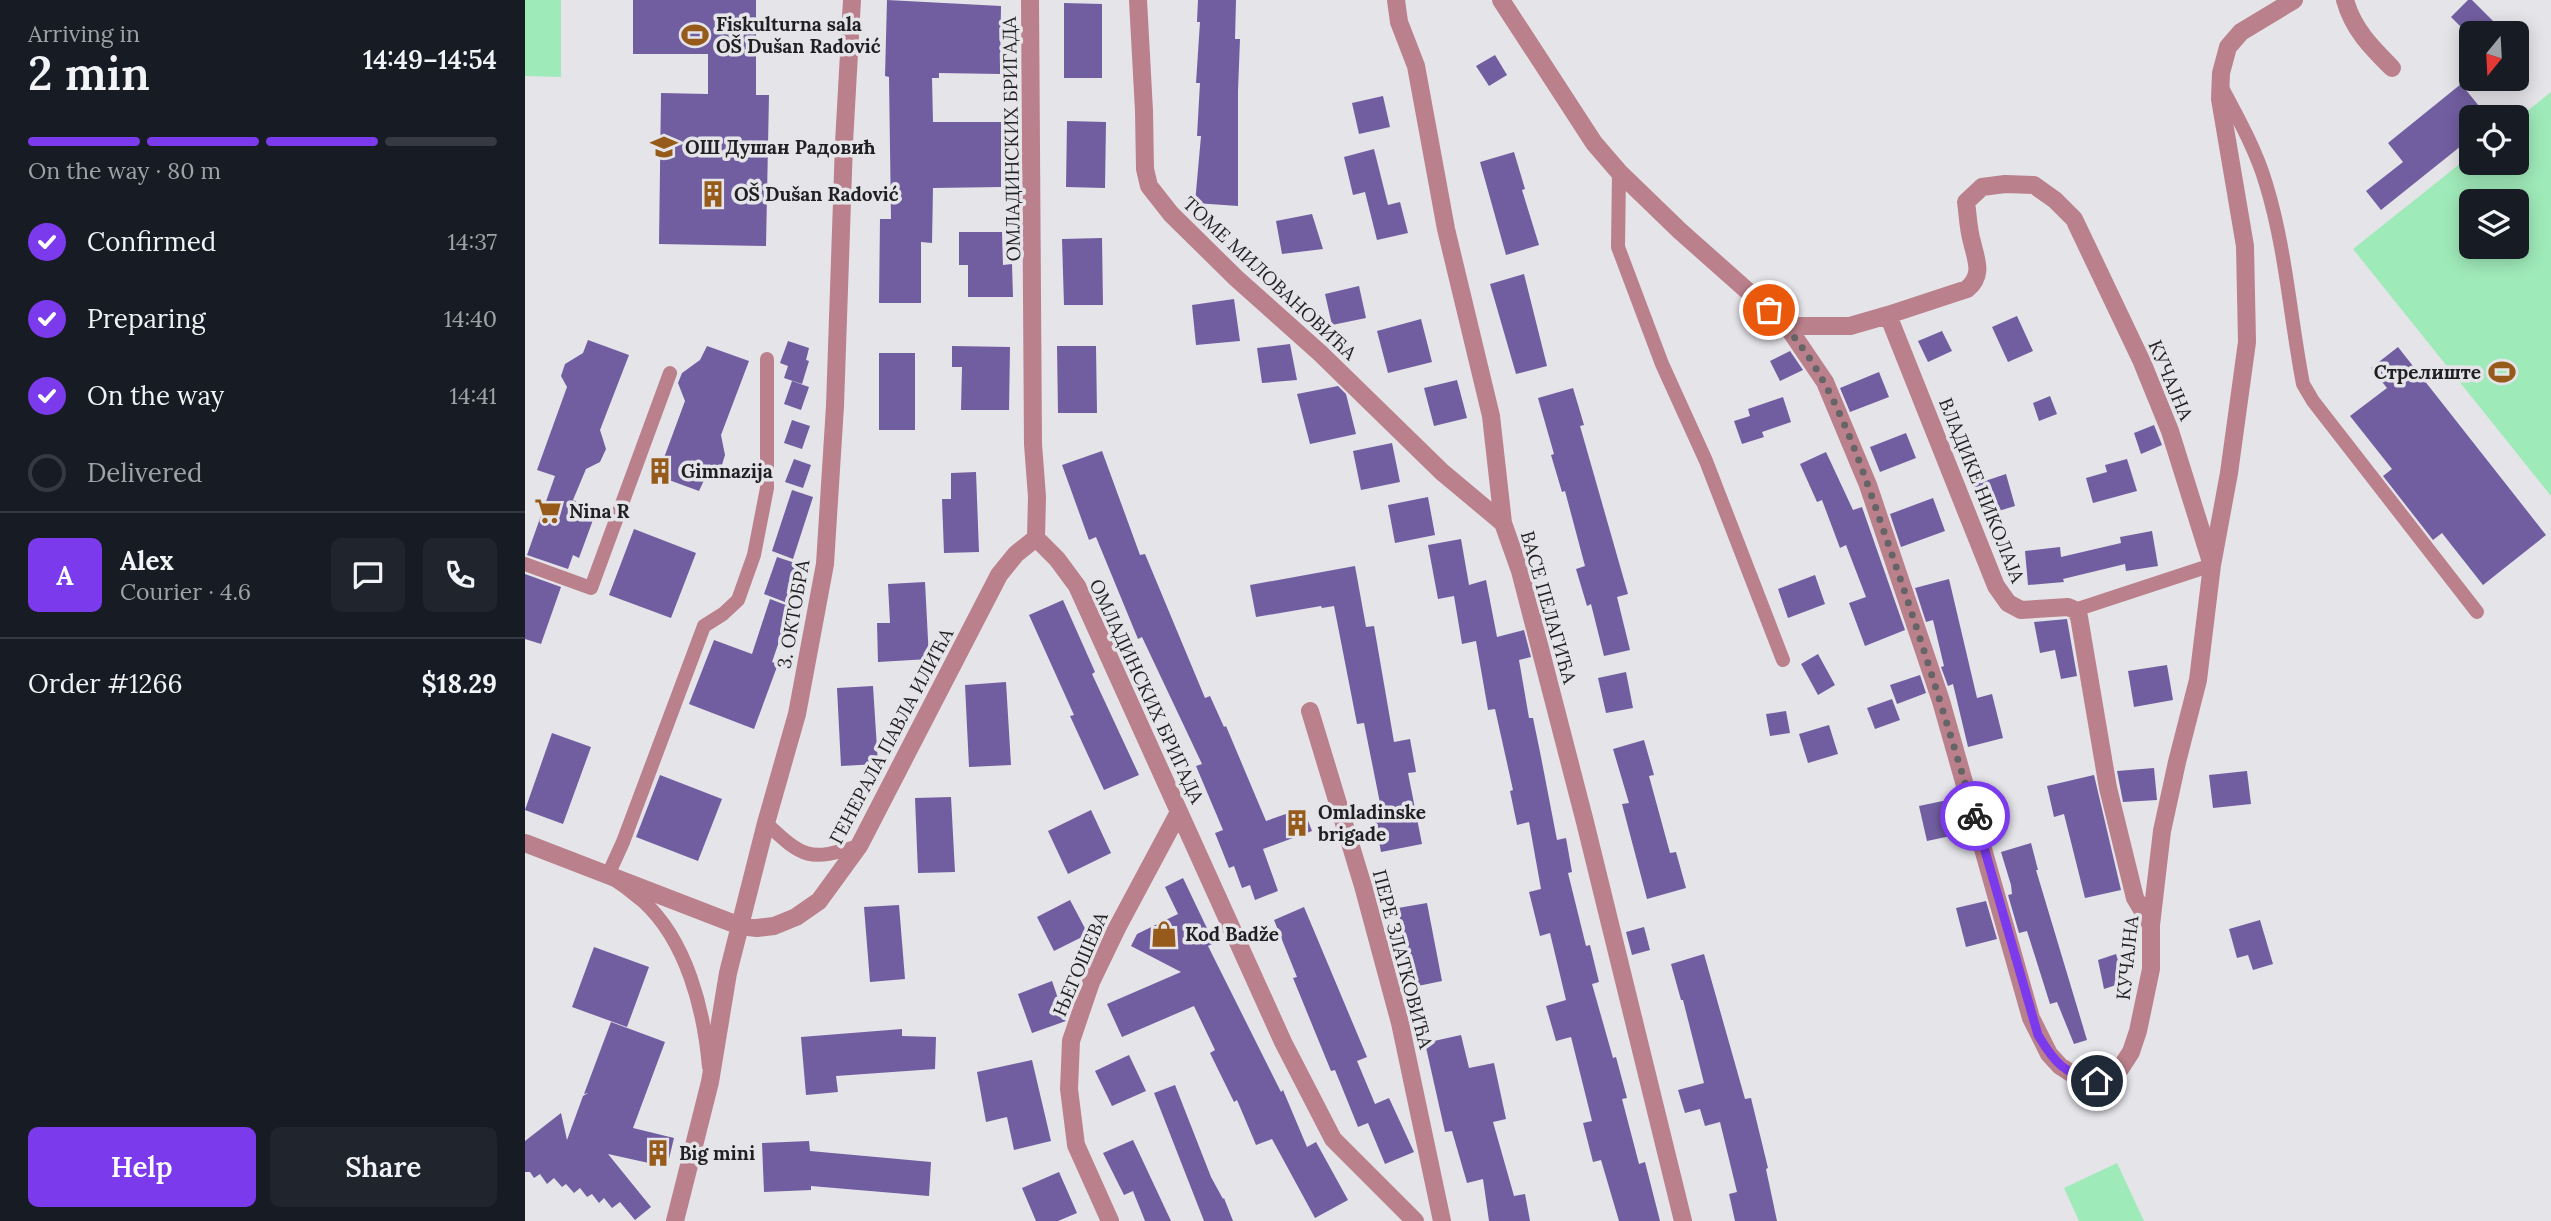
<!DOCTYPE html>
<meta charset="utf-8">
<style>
body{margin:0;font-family:Lora,serif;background:#20242c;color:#f1f3f6;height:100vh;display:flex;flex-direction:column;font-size:26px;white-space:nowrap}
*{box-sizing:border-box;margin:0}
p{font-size:23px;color:#9ea1a6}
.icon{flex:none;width:38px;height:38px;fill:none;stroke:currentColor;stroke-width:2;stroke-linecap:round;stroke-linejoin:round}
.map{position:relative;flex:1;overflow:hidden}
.sheet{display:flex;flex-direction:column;background:#171b24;width:525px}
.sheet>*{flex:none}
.needle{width:46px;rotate:198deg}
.buttons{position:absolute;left:1934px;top:21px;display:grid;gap:14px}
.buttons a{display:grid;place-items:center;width:70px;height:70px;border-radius:10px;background:#171b24;box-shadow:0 4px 18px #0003;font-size:35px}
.pin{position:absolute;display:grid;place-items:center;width:60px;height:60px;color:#fff;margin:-30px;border:4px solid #fff;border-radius:50%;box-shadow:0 2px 7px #0007}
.courier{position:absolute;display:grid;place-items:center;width:70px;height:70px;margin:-35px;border:5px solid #7c3aed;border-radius:50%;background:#fff;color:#222;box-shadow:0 2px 9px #0007}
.head em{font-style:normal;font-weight:600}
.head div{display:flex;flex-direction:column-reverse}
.head{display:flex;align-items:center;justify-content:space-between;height:119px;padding:0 28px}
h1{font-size:46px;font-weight:600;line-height:52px}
.bar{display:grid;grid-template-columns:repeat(4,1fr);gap:10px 7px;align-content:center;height:84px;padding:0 28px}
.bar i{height:9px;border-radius:5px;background:#363941}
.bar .on{background:#7c3aed}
.bar p{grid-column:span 4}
.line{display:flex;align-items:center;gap:18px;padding:0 28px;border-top:2px solid #363941}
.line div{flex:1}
.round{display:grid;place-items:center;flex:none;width:74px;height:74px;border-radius:10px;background:#20242c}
ol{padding:0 28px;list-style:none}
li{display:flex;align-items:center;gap:21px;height:77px}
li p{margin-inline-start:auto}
li .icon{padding:7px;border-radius:50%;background:#7c3aed;color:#fff;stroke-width:4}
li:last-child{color:#9ea1a6}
li i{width:38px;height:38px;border:4px solid #363941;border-radius:50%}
.action{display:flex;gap:14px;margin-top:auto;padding:14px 28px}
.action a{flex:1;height:80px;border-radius:10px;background:#7c3aed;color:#fff;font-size:28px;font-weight:600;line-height:80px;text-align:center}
.action a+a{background:#20242c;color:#f1f3f6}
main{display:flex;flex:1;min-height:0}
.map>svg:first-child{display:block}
.pitch{fill:#9feab9;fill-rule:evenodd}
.building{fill:#715ea0}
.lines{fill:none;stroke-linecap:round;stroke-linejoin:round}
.service{stroke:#ba808b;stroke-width:14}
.minor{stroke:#ba808b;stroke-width:18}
.done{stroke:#656467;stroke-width:7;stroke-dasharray:0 12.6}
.route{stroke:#7c3aed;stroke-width:9}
.labels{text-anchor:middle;stroke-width:7;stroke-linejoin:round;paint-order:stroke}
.poi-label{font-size:19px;font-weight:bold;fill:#201f21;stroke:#e5e4e9;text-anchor:start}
.street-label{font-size:19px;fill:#201f21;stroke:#e5e4e9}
</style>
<main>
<section class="sheet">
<div class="head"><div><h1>2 min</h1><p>Arriving in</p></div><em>14:49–14:54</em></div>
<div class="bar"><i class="on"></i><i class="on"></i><i class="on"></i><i></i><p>On the way · 80 m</p></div>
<ol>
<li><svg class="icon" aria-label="check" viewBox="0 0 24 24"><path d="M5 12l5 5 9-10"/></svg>Confirmed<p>14:37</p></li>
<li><svg class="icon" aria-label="check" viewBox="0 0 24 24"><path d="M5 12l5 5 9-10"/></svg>Preparing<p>14:40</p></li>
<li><svg class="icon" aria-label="check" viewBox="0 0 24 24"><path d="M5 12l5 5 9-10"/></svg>On the way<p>14:41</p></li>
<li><i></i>Delivered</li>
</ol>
<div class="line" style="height:126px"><b class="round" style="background:#7c3aed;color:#fff">A</b><div><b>Alex</b><p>Courier · 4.6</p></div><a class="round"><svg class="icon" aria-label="chat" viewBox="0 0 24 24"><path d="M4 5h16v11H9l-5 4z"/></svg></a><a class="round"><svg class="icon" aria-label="phone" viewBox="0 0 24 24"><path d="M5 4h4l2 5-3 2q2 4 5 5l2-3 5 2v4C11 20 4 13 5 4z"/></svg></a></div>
<div class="line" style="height:91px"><div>Order #1266</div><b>$18.29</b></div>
<div class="action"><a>Help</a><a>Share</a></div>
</section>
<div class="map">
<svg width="2026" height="1221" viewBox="0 0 2026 1221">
<rect width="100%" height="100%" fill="#e5e4e9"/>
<path class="pitch" d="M0,0H36V77L0,76Z
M2026,92V496L1828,249L1946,155V163H1992V119ZM1992,201V247H1946V201Z
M1592,1163L1619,1221H1554L1539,1188Z"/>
<path class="building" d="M108,0H231V95H244L241,246L134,244L136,93L183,94V54H108Z
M362,0L476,6L475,74L414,73V78H407L408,122H476V187L408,188L407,243L396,242V303H354L355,219H366L364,77L360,76Z
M673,0H711L710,39H715L713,91V206L670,203L676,136H672L675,83H671L675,22H672Z
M1943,0H1947L1980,33H1942L1926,17Z
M539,3L577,4V78H539Z
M970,55L982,75L964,86L951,66Z
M1936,84L1963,117H1946V138L1856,210L1841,191L1878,162L1863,143Z
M858,96L865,127L834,134L827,103Z
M542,121L581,122L580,188L541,187Z
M849,149L863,205L875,202L883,233L852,240L840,192L828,195L819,157Z
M989,152L1000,189L997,190L1014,245L981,255L955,162Z
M787,214L798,249L757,254L751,221Z
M434,232H477L478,265L487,264L488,297H443V265H434Z
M577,238L578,305H539L537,239Z
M999,274L1022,366L991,374L965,284Z
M834,286L841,318L807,325L800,294Z
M709,299L715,341L671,345L667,305Z
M1492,316L1508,351L1483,362L1467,327Z
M896,319L907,362L863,373L852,331Z
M1417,331L1427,351L1403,362L1393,341Z
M63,340L104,355L75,430L81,449L75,462L61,469L48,500L72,509L54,558L48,555L43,569L2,555L30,476L12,470L42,387L36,376L40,364L58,353Z
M263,341L284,348L281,360L284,361L277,384L259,378L263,366L255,363Z
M765,344L772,380L737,383L732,348Z
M182,346L224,361L196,435L200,455L196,468L181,476L174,491L133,476V474L160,401L153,383L157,373L175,360Z
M427,346L485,347L484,410H436L437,367H427Z
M532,346H571L572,413H533Z
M1873,347L2021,535L1958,585L1917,533L1908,540L1858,476L1867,469L1825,416L1862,388L1846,368Z
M1265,351L1278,370L1255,381L1245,361Z
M354,353H390V430H354Z
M1354,372L1364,397L1325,412L1315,388Z
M932,380L942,418L909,426L899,388Z
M267,381L284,387L276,410L259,404Z
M813,386L821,394L831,434L785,444L772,394Z
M1048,388L1059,425L1055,426L1103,594L1092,597L1105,650L1079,656L1066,604L1062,606L1051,569L1060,566L1040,491L1037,492L1026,455L1029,454L1013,398Z
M1525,396L1532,414L1514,421L1508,403Z
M1258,397L1266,422L1237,432L1239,437L1217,444L1209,421L1225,416L1223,409Z
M267,420L285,426L277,449L259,443Z
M1629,425L1637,445L1616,454L1609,433Z
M1381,433L1391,458L1355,472L1345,447Z
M867,443L875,482L836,490L828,451Z
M577,451L615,555L620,554L680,698L685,696L699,727L701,726L741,821L778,808L787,831L738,849L753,891L730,900L725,885L717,888L709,866L704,868L690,833L698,830L671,766L677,764L617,637L613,639L571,537L564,540L537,465Z
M1301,452L1328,510L1337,507L1380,630L1340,646L1324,603L1341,597L1321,545L1315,548L1297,500L1292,502L1275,464Z
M269,459L286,465L278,488L260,482Z
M1602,459L1612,491L1568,503L1561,478L1582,472L1580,465Z
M451,472L454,552L419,553L417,499H426V473Z
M1481,474L1490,506L1457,516L1448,485Z
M267,490L288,497L268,559L247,551Z
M903,497L910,535L870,543L863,505Z
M1408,498L1420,531L1376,547L1365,514Z
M109,529L171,553L146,618L84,595Z
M1627,531L1633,566L1601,571L1600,564L1538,579L1539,582L1503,585L1500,551L1535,547L1536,557L1596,543L1595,537Z
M936,539L944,585L961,580L972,637L999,630L1006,657L994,660L1004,718H1008L1016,757L1032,840L1041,838L1047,872L1043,873L1061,946L1065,945L1074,982L1067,984L1088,1058L1091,1057L1102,1098L1097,1099L1114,1164L1120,1162L1135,1221H1094L1076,1160L1068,1162L1058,1123L1067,1121L1046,1037L1031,1041L1021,1006L1041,1000L1025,933L1015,936L1004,892L1016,889L1004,822L992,825L985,791L988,790L970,709L963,710L951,641L937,644L929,596L913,599L903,545Z
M252,557L273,564L260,602L239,594Z
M830,566L841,627L849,626L869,742L885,739L891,772L883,773L897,844L856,852L848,810L856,808L839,723L832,724L809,606L797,608L796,606L731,617L725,585Z
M0,574L36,587L16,644L0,639Z
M1290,575L1300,604L1263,618L1253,589Z
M1424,579L1452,698L1467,694L1478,738L1443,747L1428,684L1423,686L1416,667L1419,666L1408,620L1401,622L1390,588Z
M400,582L404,659L353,662L352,623H365L363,584Z
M245,599L266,607L247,662L253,664L229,729L164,704L189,640L227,654Z
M538,600L570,672L567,674L614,775L579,790L545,716L549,715L504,615Z
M1542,619L1552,676L1536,679L1530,650L1515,653L1509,622Z
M1293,654L1310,685L1293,695L1276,664Z
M1642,665L1648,700L1609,707L1603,671Z
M1101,672L1108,708L1081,713L1073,678Z
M1395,675L1401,693L1372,704L1365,685Z
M481,682L486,765L444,767L440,685Z
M348,686L353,764L316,766L312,688Z
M1367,699L1375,720L1350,729L1342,708Z
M1261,711L1265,733L1245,736L1241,714Z
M1304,725L1313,754L1283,763L1274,734Z
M27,733L66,747L38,824L0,810Z
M1119,740L1129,775L1124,776L1145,853L1151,852L1161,888L1122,899L1097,804L1104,803L1088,749Z
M1629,768L1632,800L1598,802L1592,771Z
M1722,771L1726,804L1688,808L1684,775Z
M135,775L197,799L173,861L111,837Z
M1569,775L1596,890L1560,898L1539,814L1529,817L1522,786Z
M426,797L430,872L393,873L390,798Z
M1432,798L1440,833L1402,841L1394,806Z
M566,810L586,853L543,874L523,831Z
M1506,843L1513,870H1511L1562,1040L1549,1044L1532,1002L1525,1004L1502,931L1494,933L1483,895L1487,894L1486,885L1476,852Z
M658,878L689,943L683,946L756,1092L758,1090L782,1147L791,1142L823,1200L790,1218L747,1139L731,1145L712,1100L709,1102L685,1053L690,1050L669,1006L597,1037L582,1004L656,972L606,946L612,934L653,914L640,887Z
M545,900L563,934L529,951L512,917Z
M1461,901L1472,939L1441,947L1431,908Z
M902,903L917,981L888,987L873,908Z
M374,905L380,979L345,982L339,907Z
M779,907L842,1057L832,1061L850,1104L864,1098L889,1152L860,1164L843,1123L833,1127L810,1070L806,1071L768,978L772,977L749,920Z
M1735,920L1748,964L1728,970L1723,955L1712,958L1704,929Z
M1119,927L1125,950L1107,955L1101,932Z
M69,947L124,967L102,1027L47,1007Z
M1179,954L1220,1099L1226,1098L1243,1168L1241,1169L1252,1221H1210L1204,1194L1212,1192L1195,1122L1180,1126L1175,1109L1160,1113L1153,1090L1179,1083L1158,1000H1156L1146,964Z
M1591,954L1600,982L1579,989L1573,960Z
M527,981L541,1021L507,1033L493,994Z
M86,1022L140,1042L108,1128L149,1138L142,1167L83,1154L126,1207L110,1220L95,1202L87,1208L79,1198L74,1203L67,1194L62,1197L55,1188L49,1193L41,1184L37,1187L29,1178L22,1184L15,1174L9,1178L5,1172H0V1141L36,1113L42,1140L58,1096L63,1093L59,1094Z
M377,1029V1036L411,1037L410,1069L311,1076L313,1092L281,1095L276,1037Z
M936,1035L944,1068L969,1063L981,1119L968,1122L989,1196L1000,1194L1005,1221H964L958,1179L942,1183L927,1131L920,1132L900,1043Z
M604,1055L621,1091L587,1106L570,1071Z
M507,1060L526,1141L489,1150L482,1117L461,1122L452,1072Z
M650,1085L686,1177L698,1199L699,1198L708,1221H679L629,1093Z
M608,1140L646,1221H620L608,1191L599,1195L578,1153Z
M284,1141L285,1151L406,1162L404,1196L286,1186V1190L239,1192L237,1143Z
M534,1172L552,1213L533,1221H511L497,1188Z"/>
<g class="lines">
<path class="service" d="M1696,86C1713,118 1731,150 1741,184C1761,249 1765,317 1778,384L1788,401L1952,612
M1094,172L1093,247L1137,364L1181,461L1258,660
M0,564L66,588L145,373
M1550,610L1687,565
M241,823C279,859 284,861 334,846
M184,1067C179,1010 162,941 118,901C107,892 95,883 83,875L98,842L179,626L198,614L213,600L229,555L242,488V359"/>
<path class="minor" d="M505,0L508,444L512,497L511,538L532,559L552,586L758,1042L808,1139L890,1221
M613,0L619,111L620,169L624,186L646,214L711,278L795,353L917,472L978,523
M871,0L874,22L891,66L921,229L966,416L978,523L995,571L1060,822L1158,1221
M976,0L1069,143L1094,172L1155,231L1262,326L1300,382L1343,485L1416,701L1506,1018L1524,1054L1535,1066L1552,1077L1572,1081L1587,1077L1595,1069L1606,1052L1613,1031L1626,969V925L1637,831L1652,762L1673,680L1687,565L1704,473L1722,342L1720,246L1695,99L1696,73L1703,47L1716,32L1769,0
M1820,0C1828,29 1846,47 1867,68
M1363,315L1442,289C1459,275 1451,260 1447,242C1443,229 1443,215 1441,202L1457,187L1480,184L1509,185L1530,200L1549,219L1617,362L1645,431L1686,562
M1262,326H1325L1363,315L1471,586L1483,603L1496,610L1543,607L1550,610L1554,617L1583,788L1610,898L1626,925
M785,711L838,886L875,1023L917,1221
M0,843L215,926L232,928L249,926L271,917L294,901L334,846L474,575L491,554L511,538
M150,1221L185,1082L203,973L241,823L272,714L300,564L310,406L319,143L327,0
M585,1221L551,1145L544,1089L546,1041L566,982L592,928L654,812"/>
</g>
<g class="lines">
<path class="done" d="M1244,310C1308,368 1336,467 1364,546C1395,635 1423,726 1450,816"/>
<path class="route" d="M1450,816L1513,1035C1529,1062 1540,1075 1572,1081"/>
</g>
<defs>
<symbol id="stadium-bare" viewBox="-9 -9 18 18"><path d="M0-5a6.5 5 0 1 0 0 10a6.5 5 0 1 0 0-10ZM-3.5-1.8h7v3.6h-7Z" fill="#965b1a" stroke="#e5e4e9" stroke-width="2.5" paint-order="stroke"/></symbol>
<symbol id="school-bare" viewBox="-9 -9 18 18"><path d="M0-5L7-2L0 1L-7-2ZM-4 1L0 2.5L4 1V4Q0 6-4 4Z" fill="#965b1a" stroke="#e5e4e9" stroke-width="2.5" paint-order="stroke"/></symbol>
<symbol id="building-bare" viewBox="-9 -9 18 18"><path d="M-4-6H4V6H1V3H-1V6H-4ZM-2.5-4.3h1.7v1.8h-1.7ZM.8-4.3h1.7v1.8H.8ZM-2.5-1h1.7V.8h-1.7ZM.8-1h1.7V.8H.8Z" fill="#965b1a" stroke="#e5e4e9" stroke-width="2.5" paint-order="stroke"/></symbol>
<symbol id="supermarket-bare" viewBox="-9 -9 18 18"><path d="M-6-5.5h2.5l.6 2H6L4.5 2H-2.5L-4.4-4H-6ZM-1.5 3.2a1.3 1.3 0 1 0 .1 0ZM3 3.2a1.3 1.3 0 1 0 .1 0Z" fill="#965b1a" stroke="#e5e4e9" stroke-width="2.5" paint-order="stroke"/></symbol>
<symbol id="shop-bare" viewBox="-9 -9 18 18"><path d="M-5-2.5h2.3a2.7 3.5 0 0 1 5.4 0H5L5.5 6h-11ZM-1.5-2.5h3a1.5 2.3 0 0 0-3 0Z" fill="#965b1a" stroke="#e5e4e9" stroke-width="2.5" paint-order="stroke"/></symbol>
</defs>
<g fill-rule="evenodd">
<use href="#stadium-bare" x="151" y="16" width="38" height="38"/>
<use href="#school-bare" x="120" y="128" width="38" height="38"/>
<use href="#building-bare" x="169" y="175" width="38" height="38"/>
<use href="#stadium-bare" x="1958" y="353" width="38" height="38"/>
<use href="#building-bare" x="116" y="452" width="38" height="38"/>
<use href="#supermarket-bare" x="4" y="492" width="38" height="38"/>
<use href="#building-bare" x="753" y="804" width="38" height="38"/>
<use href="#shop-bare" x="620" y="915" width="38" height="38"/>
<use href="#building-bare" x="114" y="1134" width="38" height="38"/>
</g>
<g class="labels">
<g class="poi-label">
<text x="191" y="31">Fiskulturna sala<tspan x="191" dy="22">OŠ Dušan Radović</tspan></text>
<text x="160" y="154">ОШ Душан Радовић</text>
<text x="209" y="201">OŠ Dušan Radović</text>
<text x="1956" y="379" text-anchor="end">Стрелиште</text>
<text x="156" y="478">Gimnazija</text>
<text x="44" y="518">Nina R</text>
<text x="793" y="819">Omladinske<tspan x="793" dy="22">brigade</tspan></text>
<text x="660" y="941">Kod Badže</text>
<text x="154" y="1160">Big mini</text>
</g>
<g class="street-label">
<text transform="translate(486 139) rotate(-91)" y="7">ОМЛАДИНСКИХ БРИГАДА</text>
<text transform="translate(745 278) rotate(43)" y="7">ТОМЕ МИЛОВАНОВИЋА</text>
<text transform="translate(1646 380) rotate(67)" y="7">КУЧАЈНА</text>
<text transform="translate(1457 490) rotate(68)" y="7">ВЛАДИКЕ НИКОЛАЈА</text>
<text transform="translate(1024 607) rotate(74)" y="7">ВАСЕ ПЕЛАГИЋА</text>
<text transform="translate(268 614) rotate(-80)" y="7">3. ОКТОБРА</text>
<text transform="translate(622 691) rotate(65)" y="7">ОМЛАДИНСКИХ БРИГАДА</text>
<text transform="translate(366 736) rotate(-62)" y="7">ГЕНЕРАЛА ПАВЛА ИЛИЋА</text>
<text transform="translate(1602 958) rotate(-84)" y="7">КУЧАЈНА</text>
<text transform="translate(878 959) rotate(75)" y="7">ПЕРЕ ЗЛАТКОВИЋА</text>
<text transform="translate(555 964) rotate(-67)" y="7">ЊЕГОШЕВА</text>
</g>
</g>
</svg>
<div class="buttons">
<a><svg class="needle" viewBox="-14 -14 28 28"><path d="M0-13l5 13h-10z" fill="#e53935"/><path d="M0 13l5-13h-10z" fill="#9ea1a6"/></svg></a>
<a><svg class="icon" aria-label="locate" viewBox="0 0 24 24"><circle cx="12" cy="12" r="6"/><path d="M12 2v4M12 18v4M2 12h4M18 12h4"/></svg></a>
<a><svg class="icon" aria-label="layers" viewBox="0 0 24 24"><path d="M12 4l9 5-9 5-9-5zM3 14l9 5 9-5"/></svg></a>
</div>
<div class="pin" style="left:1244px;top:310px;background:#ea580c"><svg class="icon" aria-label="bag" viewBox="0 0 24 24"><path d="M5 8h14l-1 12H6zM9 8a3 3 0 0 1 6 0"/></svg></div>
<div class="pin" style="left:1572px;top:1081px;background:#1f2937"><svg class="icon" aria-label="home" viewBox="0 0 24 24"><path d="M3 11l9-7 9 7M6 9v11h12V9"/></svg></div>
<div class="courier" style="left:1450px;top:816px"><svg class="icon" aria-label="bike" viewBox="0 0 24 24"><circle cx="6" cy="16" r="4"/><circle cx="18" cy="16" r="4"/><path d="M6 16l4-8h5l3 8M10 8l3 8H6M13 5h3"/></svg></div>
</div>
</main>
